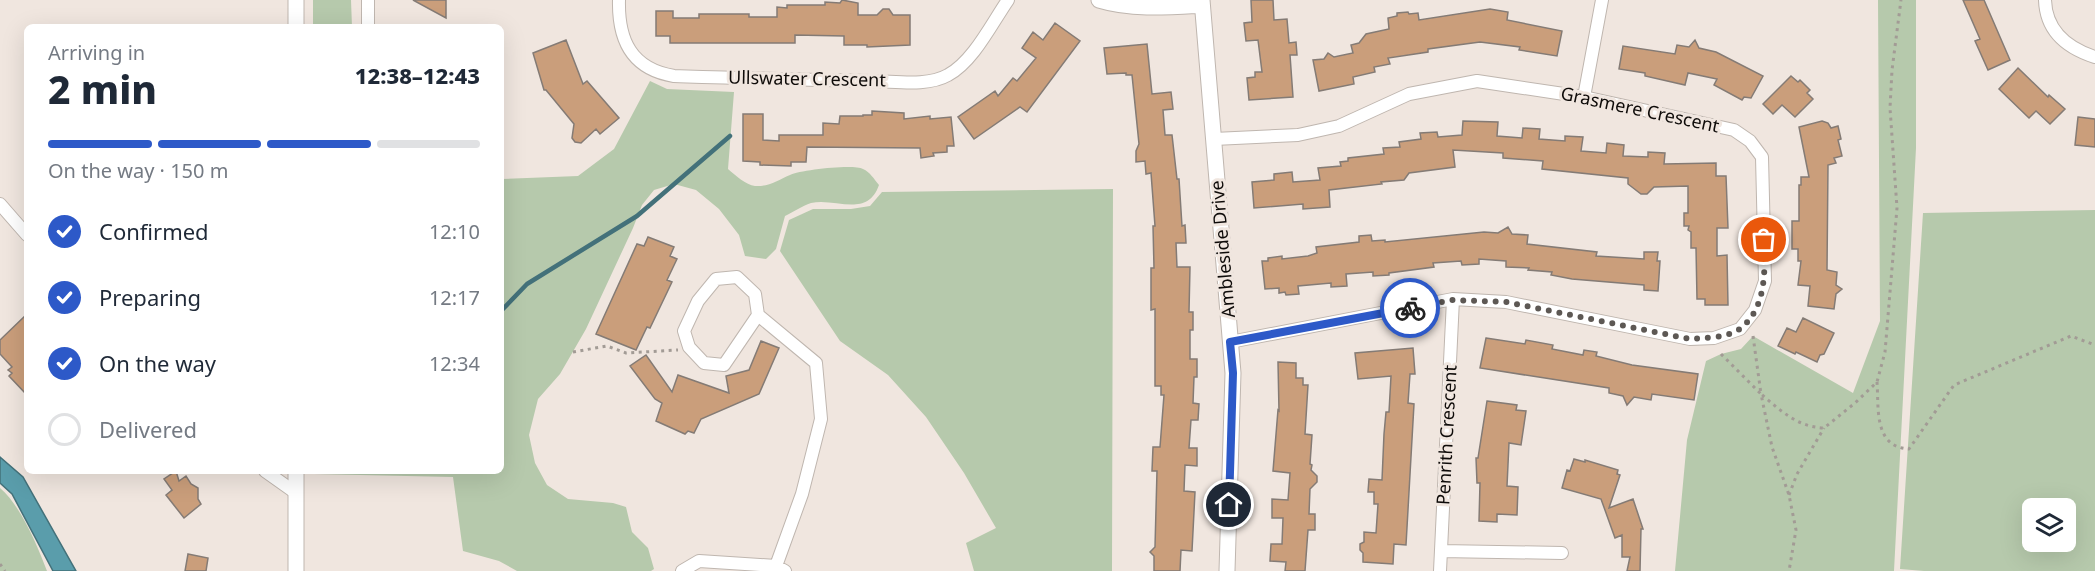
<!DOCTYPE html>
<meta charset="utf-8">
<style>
body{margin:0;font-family:"Noto Sans",sans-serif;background:#f2f2f3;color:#1f2937;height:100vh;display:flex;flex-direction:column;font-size:22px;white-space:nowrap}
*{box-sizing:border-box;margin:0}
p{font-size:20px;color:#747a83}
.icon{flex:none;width:33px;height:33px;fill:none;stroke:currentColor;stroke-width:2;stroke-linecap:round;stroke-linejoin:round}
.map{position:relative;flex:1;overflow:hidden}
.drawer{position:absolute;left:24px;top:24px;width:480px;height:450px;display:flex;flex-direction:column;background:#fff;border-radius:9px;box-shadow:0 6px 24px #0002}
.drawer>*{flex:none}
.buttons{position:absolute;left:2022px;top:498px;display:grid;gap:12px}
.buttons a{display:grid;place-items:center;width:54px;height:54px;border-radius:9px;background:#fff;box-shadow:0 6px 24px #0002;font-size:30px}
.pin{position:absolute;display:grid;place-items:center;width:51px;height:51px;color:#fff;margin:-26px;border:3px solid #fff;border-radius:50%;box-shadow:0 2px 6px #0007}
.courier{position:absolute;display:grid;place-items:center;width:60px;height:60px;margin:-30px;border:4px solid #2d59c8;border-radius:50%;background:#fff;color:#222;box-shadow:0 2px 8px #0007}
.overview em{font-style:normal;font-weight:800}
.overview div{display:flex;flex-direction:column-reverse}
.overview{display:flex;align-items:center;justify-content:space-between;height:102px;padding:0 24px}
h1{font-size:39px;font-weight:800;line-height:45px}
.bar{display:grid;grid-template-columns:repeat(4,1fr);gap:9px 6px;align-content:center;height:72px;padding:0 24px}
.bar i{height:8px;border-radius:4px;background:#e0e1e3}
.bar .selected{background:#2d59c8}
.bar p{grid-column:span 4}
ol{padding:0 24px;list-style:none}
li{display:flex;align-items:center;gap:18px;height:66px}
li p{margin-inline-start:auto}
li .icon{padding:6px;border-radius:50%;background:#2d59c8;color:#fff;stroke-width:4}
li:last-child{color:#747a83}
li i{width:33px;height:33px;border:3px solid #e0e1e3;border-radius:50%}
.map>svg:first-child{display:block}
.green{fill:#b6c9ac;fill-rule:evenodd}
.water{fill:#5a9dab;stroke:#43717a;stroke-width:1.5}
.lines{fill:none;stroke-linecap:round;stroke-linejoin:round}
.stream{stroke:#43717a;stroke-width:4.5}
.building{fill:#ca9e7b;stroke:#847b75;stroke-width:1.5}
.minor-casing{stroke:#bfb6af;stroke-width:14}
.tertiary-casing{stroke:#bfb6af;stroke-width:17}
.path{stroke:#a29b95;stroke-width:3;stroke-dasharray:3 4.5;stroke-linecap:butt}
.minor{stroke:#fff;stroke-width:12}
.tertiary{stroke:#fff;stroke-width:15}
.done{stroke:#5d5854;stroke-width:6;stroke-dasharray:0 10.8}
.route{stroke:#2d59c8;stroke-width:8}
.labels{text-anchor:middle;stroke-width:6;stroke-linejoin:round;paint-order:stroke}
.street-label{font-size:18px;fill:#0e0b09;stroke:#f0e6df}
</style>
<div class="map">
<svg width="2095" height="571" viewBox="0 0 2095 571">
<rect width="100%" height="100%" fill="#f0e6df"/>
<path class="green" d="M313,0H351L352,27H313Z
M1878,0H1916V148L1894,571H1675L1687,440L1706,361L1721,354L1741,349L1753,336L1853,393L1880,321Z
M650,81L667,89L734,92L728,169C735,175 746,185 755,186C769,187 778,180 790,175C801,170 853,164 863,169C870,172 874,179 879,185C867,219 835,197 811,203C802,206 793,212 785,216L776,249L766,259L745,256L739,235L719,209L696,190L674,184L654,190L642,205L633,228L586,329L560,374L538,399L529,435L535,463L547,485L568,499L613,503L626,507L632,532L648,548L654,569L651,571H517L499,561L463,551L453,477L314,474V471H501V179L578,176L614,149Z
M1113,189L1112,571H974L966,543L996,528L964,473L926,417L888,375L840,341L780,251L789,220L813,209H851L870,206L882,192Z
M2095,210V571H1924L1900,569L1923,213ZM2032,508H2066V542H2032Z
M0,488C21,506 37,545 47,571H0Z"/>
<path class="water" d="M0,457L23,477L76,571H53L12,494L0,483Z"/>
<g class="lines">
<path class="stream" d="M501,311L527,284L637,216L730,136"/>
</g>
<path class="building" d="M413,0H446V18Z
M842,0L858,3V15H877L883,9H889L893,15H910V45L867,47V45H844V36L795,35V43H670V36H656V11H673V18H699V14H749V17H777V7L787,8V5H825V2L840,3Z
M1251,0H1273L1274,20L1287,19L1289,43L1296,42L1297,55H1290L1293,97L1249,100L1247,78L1255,77V72H1262L1258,40L1246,41L1244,23L1252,22Z
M1963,0H1984L2010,60L1988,70L1975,41L1980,39Z
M1490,9L1508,12L1507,20L1562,31L1557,56L1519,50L1520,47L1480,42L1428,49V52L1388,58L1390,64L1374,67L1375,72L1353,77L1354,84L1319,91L1313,60L1324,59L1328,53L1334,57L1353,53L1351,45L1359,43L1366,34L1389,29L1388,18L1397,16V13L1408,12L1409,14L1418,13L1419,20Z
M1055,23L1080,41L1027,112L1020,107L974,139L958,117L995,91L998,96L1013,78L1017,81L1036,58L1022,48L1033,32L1043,40Z
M566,40L583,84L587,81L619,118L600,134L596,129L581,143L575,142L572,138L574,124L546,90H544L533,53Z
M1695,40L1699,48L1716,52L1763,76L1751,98L1744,97L1742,100L1714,85L1717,79L1688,73L1685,85L1645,76V73L1619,69L1623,46L1675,54L1677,45L1689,47Z
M1147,44L1152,94L1171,92L1173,109L1163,110L1165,135H1172L1177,179H1179L1182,226L1185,225L1186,243H1176L1177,267H1190L1189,312H1193V330H1190V359H1197V377H1194L1193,403L1199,404L1198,420H1191L1189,448H1197V466L1185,465L1184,491L1195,492L1192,551L1181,550L1180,571H1154V556L1150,552L1155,547L1157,471H1152L1153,447H1160L1164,395H1161V386H1155V309L1151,310V268H1154L1153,226H1155L1151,173L1146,174L1145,161L1136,162V151L1139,144L1132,75H1126V73L1107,74L1104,48Z
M2018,68L2048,97L2049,95L2065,109L2050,124L2036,111L2029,118L1999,89Z
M1791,76L1798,82L1800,80L1810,90L1807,93L1813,99L1795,117L1782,105L1773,114L1763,104Z
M872,111L904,113V119L930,116V119L951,117L954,146H947V152L933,153L934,156L921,158L920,148L807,147L806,162H791V166L760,165V162L743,161V114H763V140L779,141V135H823V123L839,124L840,116H863V115H872Z
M2078,117L2095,119V147L2075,145Z
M1463,121L1498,122L1497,136L1522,138L1523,128L1540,129L1539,139L1565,141V136L1583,137L1581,151L1606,153L1607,143L1624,145L1623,156L1648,157V152L1665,153L1664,164L1716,163V176H1726L1728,228H1717V256L1727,255L1728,305H1705V299H1697L1696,248H1691V232L1688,230L1689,226H1684V213H1688V186L1654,187L1647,194H1641L1628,184V178L1542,169L1543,161L1503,158V153L1453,150L1455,167L1409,173L1404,180L1381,182L1382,184L1329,190L1330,207L1303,209V204L1254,208L1252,182L1274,180V174L1292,172L1293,182L1320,180L1318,168L1341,166L1340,162L1348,161V158L1384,154L1383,148L1400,147L1399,142L1421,139L1420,133L1437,132L1438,137L1462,135Z
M1822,121L1828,123L1831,128L1838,126L1841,139L1838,140L1842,156L1834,158L1836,163L1828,165L1827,270L1837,272L1836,285L1842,289L1836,294L1834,309L1808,306L1810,286L1798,285L1801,261H1798V249H1792V221H1799V185H1801V177H1809L1799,127Z
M1508,227L1512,234L1528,235L1527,244L1597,252L1596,256L1644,259V252H1658L1657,261H1660L1658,291L1644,290V285L1572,279L1551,275L1552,272L1528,270L1529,268L1506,267V261L1479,259V264L1462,265L1461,261L1433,263L1434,267L1389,273V275L1373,276V272L1346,274L1347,286L1331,287V283L1298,286L1299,294L1286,295L1285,292L1279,293V288L1265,289L1262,261H1268V258L1282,256V259L1308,256L1317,253L1316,247L1359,242V236L1371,235L1372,241L1385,240V242L1484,232L1498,233Z
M648,237L674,247L670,256L677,259L667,280L672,282L650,328L647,327L636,350L596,334L637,244L644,246Z
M27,314V395L9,376L12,373L8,370L12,367L0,354V340Z
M1803,318L1834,333L1824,354L1820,355L1817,362L1796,352L1795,354L1778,346L1787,328L1796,332Z
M1486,338L1525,344L1526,340L1553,345L1552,349L1583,355L1584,350L1597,352L1596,356L1632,365L1698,374L1694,400L1652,394L1651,400L1634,397L1627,405L1623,396L1609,393V388L1480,368Z
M761,341L779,348L759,394L701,419L694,433L688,431L685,434L656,421L662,403L655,399L630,366L646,355L672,392L678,375L729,393L726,376L749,370Z
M1413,348L1415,374H1410L1408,403L1414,404L1406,545L1394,544L1393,564L1363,562V553L1360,550V544L1364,542V532L1376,533L1378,504H1374V492H1368L1369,479L1382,480L1384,434L1386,412H1389L1391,376L1358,379L1355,353Z
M1278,362L1296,363V378H1303V385H1308L1305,434L1312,435L1310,464L1312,465L1311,470L1317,476V482L1310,489L1309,514H1315V530H1308L1305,571H1285L1286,562L1270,561L1271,544H1282L1283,518H1272V499L1288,500L1290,473L1273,471L1278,410L1279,411Z
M1487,401L1517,405L1516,410L1526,411L1521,445L1509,443L1507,486L1518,487L1517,515L1497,514V522L1479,521L1480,483H1477L1476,458H1478Z
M1574,459L1585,462V460L1618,470L1617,474L1620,475L1609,508L1633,499L1643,529H1641L1640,571H1627L1630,557H1622V535L1615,538L1601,499L1562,488L1567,470L1570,471Z
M176,471L179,481L186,476L191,484L198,488V499L201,504L184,518L166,495L172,490L164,479Z
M188,554L208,558L206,571H185Z"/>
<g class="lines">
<defs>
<path id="minor" d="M619,0C618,40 631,69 674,76C740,78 805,80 871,81C895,81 927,87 948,75C973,62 992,23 1008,0
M2045,0C2046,31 2067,48 2095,57
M368,27V0
M1584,97L1602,0
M1214,139L1298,135L1339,126L1409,94L1477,81L1584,97L1734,130L1750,141L1762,157L1765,281L1755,310L1740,329L1714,338L1690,339L1506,302L1453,299L1230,342
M0,204L27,235
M758,315L724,365L704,363L689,347L684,331L698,301L716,279L737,277L755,294L758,315L816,363L821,419L802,494L776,566
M265,471L296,493
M1441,551L1562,553
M682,571L699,561L776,566L785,571
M1440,571L1453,299"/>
<path id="tertiary" d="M296,0V27
M1099,0C1132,10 1168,7 1202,5
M1202,0L1233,373L1227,571
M296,471V571"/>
</defs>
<use href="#minor" class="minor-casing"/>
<use href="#tertiary" class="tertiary-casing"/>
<path class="path" d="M1753,336L1761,394C1780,410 1797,427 1824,428L1855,403L1877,382L1885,352L1897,208L1890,108L1892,70L1901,0
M573,352L607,346L626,353L678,350
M1721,354L1761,394L1772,447L1789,495L1796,530L1789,571
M1877,382C1879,407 1873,447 1909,449L1954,385L2071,336L2095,345
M1789,495L1797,474L1824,428
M0,564L5,571"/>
<use href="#minor" class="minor"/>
<use href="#tertiary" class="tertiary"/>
</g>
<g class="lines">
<path class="done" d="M1410,308L1453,300L1506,302L1690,339C1704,338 1729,338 1741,328C1767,307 1765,269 1764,240"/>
<path class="route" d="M1229,505L1233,373L1230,342L1410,308"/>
</g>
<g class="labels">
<g class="street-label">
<text transform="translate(807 79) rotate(1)" y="6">Ullswater Crescent</text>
<text transform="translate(1640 110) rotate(12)" y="6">Grasmere Crescent</text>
<text transform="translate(1223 249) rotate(-95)" y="6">Ambleside Drive</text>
<text transform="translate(1447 435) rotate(-87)" y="6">Penrith Crescent</text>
</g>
</g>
</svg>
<div class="buttons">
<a><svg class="icon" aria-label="layers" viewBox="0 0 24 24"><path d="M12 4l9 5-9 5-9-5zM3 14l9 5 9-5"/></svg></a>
</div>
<div class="pin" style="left:1764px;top:240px;background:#ea580c"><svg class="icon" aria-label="bag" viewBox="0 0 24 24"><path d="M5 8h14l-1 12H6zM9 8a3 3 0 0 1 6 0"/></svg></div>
<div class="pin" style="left:1229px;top:505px;background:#1f2937"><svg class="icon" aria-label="home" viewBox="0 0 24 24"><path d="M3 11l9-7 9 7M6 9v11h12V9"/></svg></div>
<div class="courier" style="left:1410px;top:308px"><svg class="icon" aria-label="bike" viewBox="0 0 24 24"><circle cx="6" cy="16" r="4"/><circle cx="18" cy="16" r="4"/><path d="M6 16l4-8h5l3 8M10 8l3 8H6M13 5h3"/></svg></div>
<section class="drawer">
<div class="overview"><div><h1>2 min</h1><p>Arriving in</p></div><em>12:38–12:43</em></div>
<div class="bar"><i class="selected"></i><i class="selected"></i><i class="selected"></i><i></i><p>On the way · 150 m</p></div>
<ol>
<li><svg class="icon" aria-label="check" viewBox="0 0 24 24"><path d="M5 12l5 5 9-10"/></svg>Confirmed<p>12:10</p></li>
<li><svg class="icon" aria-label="check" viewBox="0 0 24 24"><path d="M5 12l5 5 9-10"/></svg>Preparing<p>12:17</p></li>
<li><svg class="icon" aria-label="check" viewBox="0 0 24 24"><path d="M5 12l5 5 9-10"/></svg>On the way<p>12:34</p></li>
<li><i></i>Delivered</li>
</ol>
</section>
</div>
